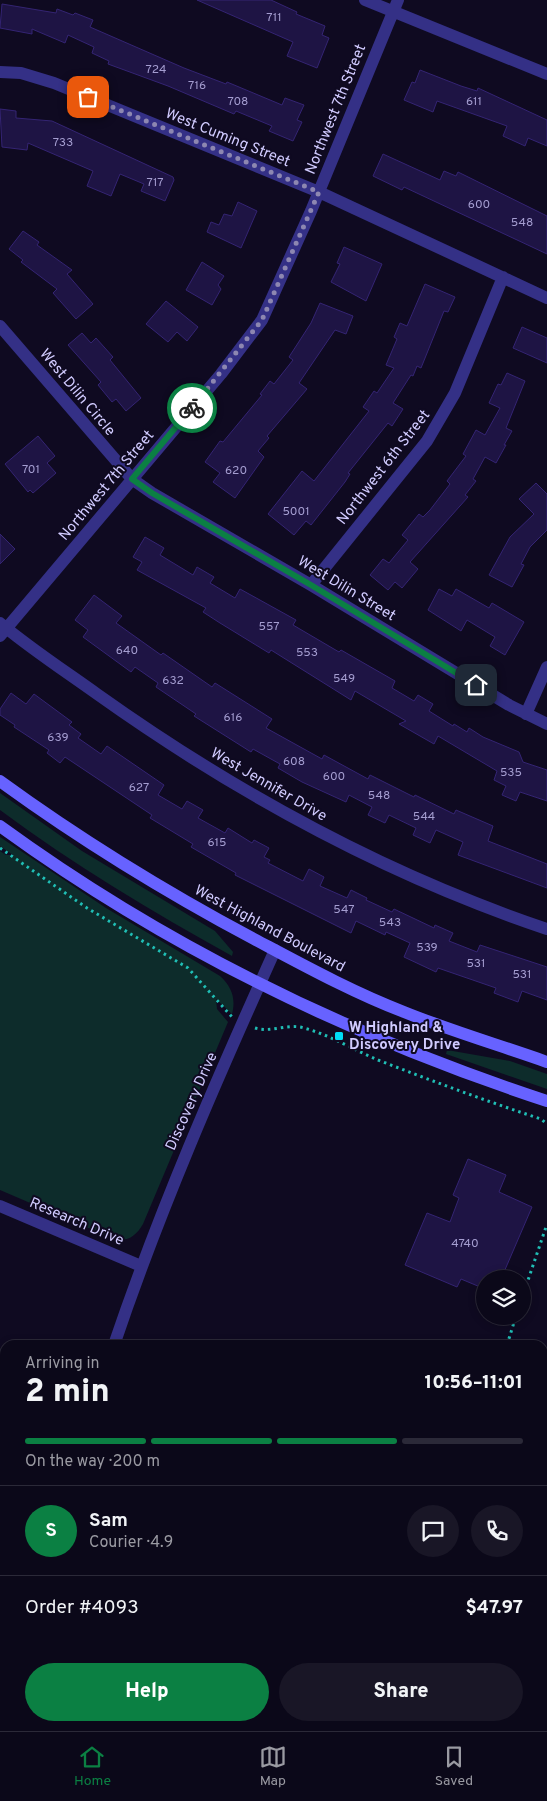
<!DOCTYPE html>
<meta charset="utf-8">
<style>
body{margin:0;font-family:Overpass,sans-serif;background:#191626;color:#f1f3f6;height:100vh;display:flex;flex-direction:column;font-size:19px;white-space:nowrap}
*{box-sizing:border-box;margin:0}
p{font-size:16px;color:#9a9aa2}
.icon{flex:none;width:28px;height:28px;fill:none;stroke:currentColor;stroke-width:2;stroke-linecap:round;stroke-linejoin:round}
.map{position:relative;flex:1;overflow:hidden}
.drawer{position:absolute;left:0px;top:1340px;width:548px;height:391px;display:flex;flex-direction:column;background:#0b0819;border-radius:15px 15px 0 0;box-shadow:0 2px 8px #0003,0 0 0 1px #2b2938}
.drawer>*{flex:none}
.controls{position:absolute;left:476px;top:1270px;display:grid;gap:10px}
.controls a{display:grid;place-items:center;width:55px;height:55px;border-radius:50%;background:#0b0819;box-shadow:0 2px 8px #0003,0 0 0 1px #2b2938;font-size:25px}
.pin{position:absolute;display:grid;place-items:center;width:42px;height:42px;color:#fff;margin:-21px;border-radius:10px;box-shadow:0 2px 8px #0006}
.courier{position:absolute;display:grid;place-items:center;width:50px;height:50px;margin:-25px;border:4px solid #0b8043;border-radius:50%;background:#fff;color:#222;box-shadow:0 1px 6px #0007}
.summary em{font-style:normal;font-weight:800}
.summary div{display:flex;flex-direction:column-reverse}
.summary{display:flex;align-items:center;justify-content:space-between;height:85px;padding:0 25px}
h1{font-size:32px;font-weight:800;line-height:38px}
.bar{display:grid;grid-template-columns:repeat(4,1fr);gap:8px 5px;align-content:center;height:60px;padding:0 25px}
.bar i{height:6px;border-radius:4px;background:#2b2938}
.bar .active{background:#0b8043}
.bar p{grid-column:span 4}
.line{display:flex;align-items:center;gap:12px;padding:0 25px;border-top:1px solid #2b2938}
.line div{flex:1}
.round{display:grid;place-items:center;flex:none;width:52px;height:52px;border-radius:26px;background:#191626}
.button{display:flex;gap:10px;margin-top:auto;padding:10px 25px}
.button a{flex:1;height:58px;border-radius:30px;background:#0b8043;color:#fff;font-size:20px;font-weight:800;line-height:58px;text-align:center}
.button a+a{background:#191626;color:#f1f3f6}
.tab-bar{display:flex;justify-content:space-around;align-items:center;height:70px;border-top:1px solid #2b2938;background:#0b0819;font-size:14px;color:#9a9aa2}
.tab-bar a{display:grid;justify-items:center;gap:2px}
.tab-bar .active{color:#0b8043}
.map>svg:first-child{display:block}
.green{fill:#0d2c2b}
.building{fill:#1e1444;stroke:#342473}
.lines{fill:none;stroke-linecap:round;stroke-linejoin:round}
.path{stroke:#20beb5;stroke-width:3;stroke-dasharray:2.5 4;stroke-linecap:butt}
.minor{stroke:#343086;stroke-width:12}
.secondary{stroke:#6762ff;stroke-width:12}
.done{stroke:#8d87b1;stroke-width:5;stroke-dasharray:0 9}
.route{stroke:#0b8043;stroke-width:6}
.poi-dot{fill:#00dcf6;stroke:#0f0a21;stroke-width:2}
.labels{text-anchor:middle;stroke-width:4;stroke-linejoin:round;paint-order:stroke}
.number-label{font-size:12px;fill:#a49dd0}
.street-label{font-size:15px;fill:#d1cbff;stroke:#0f0a21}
.poi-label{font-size:15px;font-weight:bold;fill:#d1cbff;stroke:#0f0a21;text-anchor:start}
</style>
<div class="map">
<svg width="547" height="1731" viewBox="0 0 547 1731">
<rect width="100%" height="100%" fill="#0f0a21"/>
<path class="green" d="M0,793L82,851L215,931L233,952L232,956C151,911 74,865 0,810Z
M0,837L106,908L220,976C232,987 236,999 232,1014L216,999L217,1009L228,1022L143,1224C136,1236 128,1242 114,1239L0,1190V851L6,855H13L0,846Z
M447,1050L510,1061L547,1074V1089L446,1054Z"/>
<path class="building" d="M197,0H271L297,12L296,14L325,26L322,35L329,38L317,68L287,56L293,42Z
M2,4L56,13L57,9L73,15L75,13L93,20L90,27L184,68L226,84L227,82L282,105L285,98L304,105L297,120L302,122L293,141L269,131L272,126L236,111L234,114L168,86L108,64L109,61L92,53L94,47L68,35L65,43L32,29V34L0,28Z
M420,70L461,86L477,91L478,88L547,120V146L528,138L525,146L503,136L507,126L437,101L433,112L404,100L412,82L415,83Z
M0,109L16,111V118L52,121L173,177L174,180L165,201L141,191L144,184L120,174L111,196L87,186L93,171L28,143L27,150L2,147Z
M383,154L440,180L444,171L456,176L458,172L547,216V254L404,187L402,190L373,176Z
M238,202L257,211L241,248L207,232L211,222L219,225L224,214L232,216Z
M23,231L39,242L37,245L72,270L67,274L93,304L76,319L53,293L57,289L21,262L23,260L9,249Z
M344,247L382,264L366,301L331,282L340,264L337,263Z
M202,262L224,276L218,285L221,289L212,305L186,290Z
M425,284L455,297L448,312L444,311L421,368L417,366L413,376L411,375L393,403L403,409L392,426L388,423L348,473L350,474L345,482L311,525L306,521L294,535L268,514L302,471L314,481L369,411L363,407L374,391L377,393L394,368L386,365L397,339L394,337L400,323L407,326Z
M166,301L198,327L187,341L177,332L168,342L146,324Z
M320,303L353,316L346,334L335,330L299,383L307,389L267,436L269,438L258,451L264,457L235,498L213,482L220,473L205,462L220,441L223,442L262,395L260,394L270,381L274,384L293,360L289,357L311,323Z
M522,327L547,338V363L513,348Z
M82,333L91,343L96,338L113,357L110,360L141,398L126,411L116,399L112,402L98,385L101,382L68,345Z
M507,373L525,381L506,428L512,431L504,445H506L496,463L485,457L473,479L476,481L465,495L468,497L410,562L418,569L402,588L395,582L388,590L370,575L383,559L389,563L408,540L402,535L419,514L423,517L430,510L450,484L447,481L466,456L463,454L476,430L485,435L500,408L489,403L498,384L501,385Z
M38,436L55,456L47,463L56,473L33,493L30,490L28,492L5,464Z
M536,483L547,494V530L530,547L521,564L524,565L512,587L489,575L510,537L534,514L519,499Z
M0,534L15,549L0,564Z
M145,537L164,548L160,555L193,575L197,567L214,577L210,583L235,598L240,589L296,620L293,625L339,652L341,650L395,681L392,688L414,701L418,695L433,704L429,711L453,726L454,724L467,732L469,728L483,737L519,752L523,762L547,770V801L520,792L516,801L502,795L506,786L494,780L497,771L438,736L434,744L399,724L406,721L355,691L351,700L271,650L269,653L220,623L203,612L206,608L137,570L142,562L133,557Z
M439,589L452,596L456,589L489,608L492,603L524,622L505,655L490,646L495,637L467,620L461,631L428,610Z
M94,595L122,616L116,623L161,655L163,653L212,687L215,683L272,719L266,728L322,759L324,755L368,779L370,775L414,797L415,795L454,814L456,810L493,826L488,841L547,864V888L458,855L463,842L436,830L430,843L413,835L416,828L389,815L385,823L368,815L372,807L349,795L346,802L302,782L278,768L280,764L253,749L251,752L194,716L196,714L156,687L158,683L135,667L131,672L83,637L88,630L75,620Z
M11,693L26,704L34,694L72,722L69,725L81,734L78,738L101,754L107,746L164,785L158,795L182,809L187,801L203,810L198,818L225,833L228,828L252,843L254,840L269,848L264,857L270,860L268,863L303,881L309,869L324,877L320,886L347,898L351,890L367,898L366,900L392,912L394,909L434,928L435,925L453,933L449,941L477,952L480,945L547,967V1000L522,991L518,1002L494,993L496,988L438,968L436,972L404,957L410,943L386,932L385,935L356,921L351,933L235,875L236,873L191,847L193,844L150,818L152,815L65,757L60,763L47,753L49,750L14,727L15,725L0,715V709Z
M468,1159L506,1175L499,1192L532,1207L501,1279H485V1289L461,1279L457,1287L405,1265L427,1213L450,1222L459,1198L453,1195Z"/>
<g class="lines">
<path class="path" d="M0,848L87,908L188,968L232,1017
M255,1028C271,1033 288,1023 304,1028C330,1035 354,1050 378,1060C432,1081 486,1101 541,1119L547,1124
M522,1298L547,1224
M507,1345L516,1316
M542,1447L547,1449
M542,1505L547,1504"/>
<path class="minor" d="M365,0L547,74
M0,72L21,73L54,83L319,192L547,298
M0,326L132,479L152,493L311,585L509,705L547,724
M311,585L427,441L455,393L503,277
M0,623C31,649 65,671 97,694C236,793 386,875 547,929
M0,636L221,374L262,320L311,211L398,0
M526,714L547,667
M0,1206L141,1266
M114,1345C160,1209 216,1081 275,950
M57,1726L58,1731"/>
<path class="secondary" d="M0,781C81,840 166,892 254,939C303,965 352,992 404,1012C451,1031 499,1045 547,1062
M0,826C166,947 352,1037 547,1101"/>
</g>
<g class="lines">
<path class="done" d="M88,97L319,192L262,320L192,408"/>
<path class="route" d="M192,408L132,479L152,493L311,585L476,685"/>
</g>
<rect class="poi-dot" x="334" y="1031" width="10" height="10" rx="2.5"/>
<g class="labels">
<g class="number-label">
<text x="274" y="21">711</text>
<text x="156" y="73">724</text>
<text x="197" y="89">716</text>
<text x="238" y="105">708</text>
<text x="474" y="105">611</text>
<text x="63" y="146">733</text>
<text x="155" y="186">717</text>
<text x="479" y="208">600</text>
<text x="522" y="226">548</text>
<text x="31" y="473">701</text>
<text x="236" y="474">620</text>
<text x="296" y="515">5001</text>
<text x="269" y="630">557</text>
<text x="127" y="654">640</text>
<text x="307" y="656">553</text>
<text x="344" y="682">549</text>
<text x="173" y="684">632</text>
<text x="233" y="721">616</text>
<text x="58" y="741">639</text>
<text x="294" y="765">608</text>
<text x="511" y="776">535</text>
<text x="334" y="780">600</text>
<text x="139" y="791">627</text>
<text x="379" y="799">548</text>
<text x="424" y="820">544</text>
<text x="217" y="846">615</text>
<text x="344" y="913">547</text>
<text x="390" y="926">543</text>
<text x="427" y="951">539</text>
<text x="476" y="967">531</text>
<text x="522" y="978">531</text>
<text x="465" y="1247">4740</text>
</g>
<g class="street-label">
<text transform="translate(335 109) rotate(-68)" y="5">Northwest 7th Street</text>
<text transform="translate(228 137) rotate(22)" y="5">West Cuming Street</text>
<text transform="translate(78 392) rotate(50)" y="5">West Dilin Circle</text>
<text transform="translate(383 467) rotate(-52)" y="5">Northwest 6th Street</text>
<text transform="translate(106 485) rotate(-50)" y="5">Northwest 7th Street</text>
<text transform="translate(347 588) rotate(31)" y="5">West Dilin Street</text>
<text transform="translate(269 784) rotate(30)" y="5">West Jennifer Drive</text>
<text transform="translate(270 928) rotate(28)" y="5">West Highland Boulevard</text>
<text transform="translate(191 1101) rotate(-66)" y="5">Discovery Drive</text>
<text transform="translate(77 1221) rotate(23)" y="5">Research Drive</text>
</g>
<g class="poi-label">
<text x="349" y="1032">W Highland &amp;<tspan x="349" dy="17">Discovery Drive</tspan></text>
</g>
</g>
</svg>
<div class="controls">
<a><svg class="icon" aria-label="layers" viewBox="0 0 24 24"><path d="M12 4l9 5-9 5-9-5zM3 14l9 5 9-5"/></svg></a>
</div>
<div class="pin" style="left:88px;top:97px;background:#ea580c"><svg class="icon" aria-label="bag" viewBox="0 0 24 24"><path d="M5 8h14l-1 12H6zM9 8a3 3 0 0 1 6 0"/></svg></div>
<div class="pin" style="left:476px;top:685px;background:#1f2937"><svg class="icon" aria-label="home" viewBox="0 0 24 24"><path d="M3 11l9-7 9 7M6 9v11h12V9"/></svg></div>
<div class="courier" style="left:192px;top:408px"><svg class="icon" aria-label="bike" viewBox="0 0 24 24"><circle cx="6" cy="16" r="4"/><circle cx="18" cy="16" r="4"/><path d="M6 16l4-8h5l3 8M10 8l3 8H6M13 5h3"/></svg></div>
<section class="drawer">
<div class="summary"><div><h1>2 min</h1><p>Arriving in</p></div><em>10:56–11:01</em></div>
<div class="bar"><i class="active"></i><i class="active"></i><i class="active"></i><i></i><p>On the way · 200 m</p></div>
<div class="line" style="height:90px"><b class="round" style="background:#0b8043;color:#fff">S</b><div><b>Sam</b><p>Courier · 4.9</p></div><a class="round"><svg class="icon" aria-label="chat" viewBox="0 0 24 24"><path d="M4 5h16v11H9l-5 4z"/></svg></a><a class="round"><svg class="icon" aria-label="phone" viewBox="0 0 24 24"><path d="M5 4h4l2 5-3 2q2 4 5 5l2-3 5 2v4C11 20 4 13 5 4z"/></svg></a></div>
<div class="line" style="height:65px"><div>Order #4093</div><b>$47.97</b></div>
<div class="button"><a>Help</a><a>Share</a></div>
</section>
</div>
<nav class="tab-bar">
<a class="active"><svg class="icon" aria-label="home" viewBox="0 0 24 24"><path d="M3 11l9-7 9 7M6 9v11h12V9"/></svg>Home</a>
<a><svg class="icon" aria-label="map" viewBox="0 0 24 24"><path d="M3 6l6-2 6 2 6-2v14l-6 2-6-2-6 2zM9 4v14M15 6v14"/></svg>Map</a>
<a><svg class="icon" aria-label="saved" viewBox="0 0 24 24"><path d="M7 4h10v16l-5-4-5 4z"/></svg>Saved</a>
</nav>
